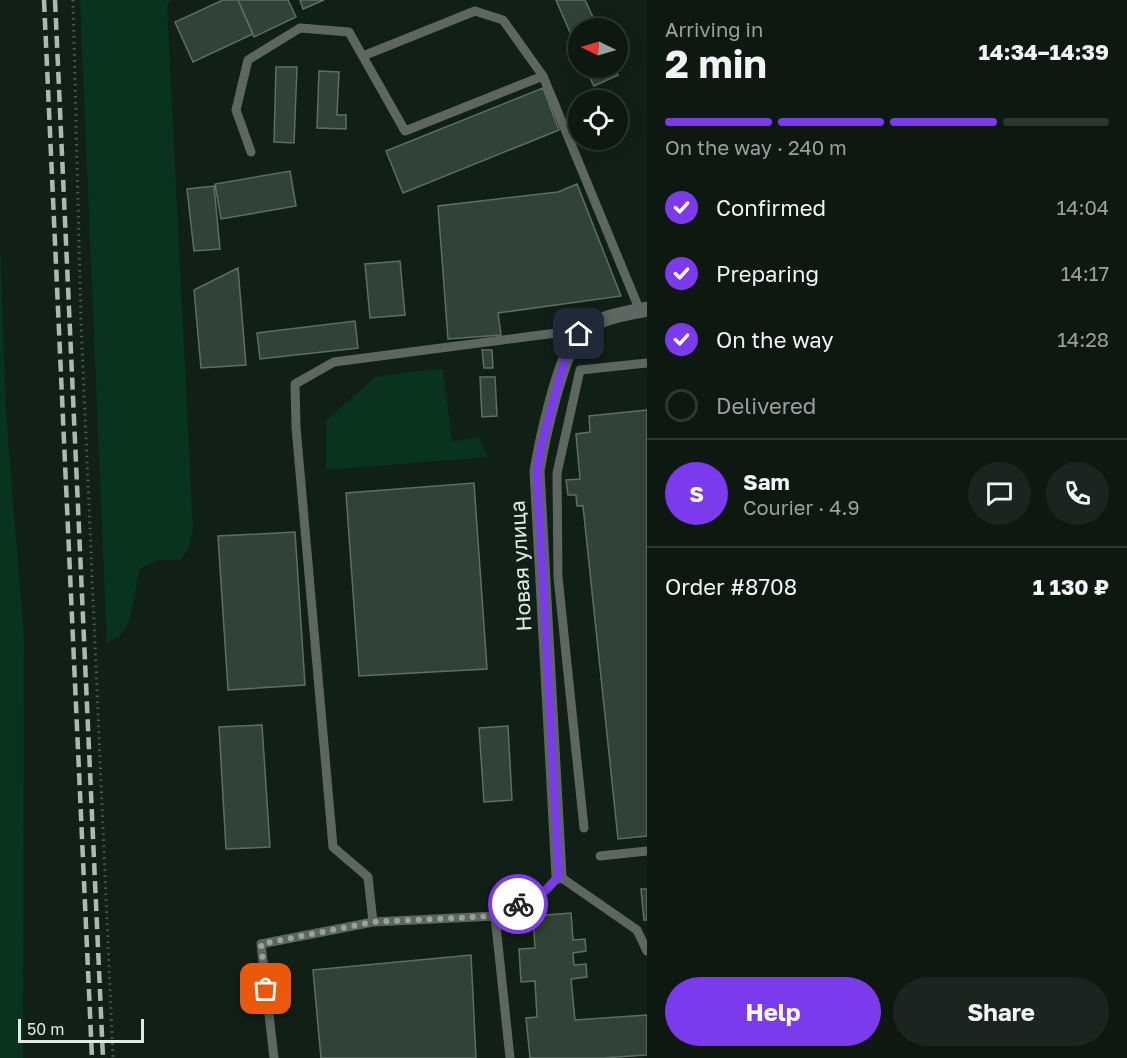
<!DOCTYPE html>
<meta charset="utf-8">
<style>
body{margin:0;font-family:"Golos Text",sans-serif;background:#1b251f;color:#f1f3f6;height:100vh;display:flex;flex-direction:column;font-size:22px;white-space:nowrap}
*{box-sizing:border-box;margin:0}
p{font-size:20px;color:#9aa09f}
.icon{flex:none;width:33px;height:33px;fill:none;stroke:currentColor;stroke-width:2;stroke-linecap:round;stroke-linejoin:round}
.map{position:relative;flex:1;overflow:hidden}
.panel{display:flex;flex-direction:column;background:#0d1811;width:480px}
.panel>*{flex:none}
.needle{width:39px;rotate:275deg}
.fabs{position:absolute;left:568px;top:18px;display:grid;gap:12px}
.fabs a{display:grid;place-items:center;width:60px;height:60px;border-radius:50%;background:#0d1811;box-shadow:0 3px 15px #0003,0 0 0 2px #2d3731;font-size:30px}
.scale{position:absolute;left:18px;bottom:15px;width:126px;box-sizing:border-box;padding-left:6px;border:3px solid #e0eae3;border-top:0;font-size:16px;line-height:21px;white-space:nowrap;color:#e0eae3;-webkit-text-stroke:4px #112017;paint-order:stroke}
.pin{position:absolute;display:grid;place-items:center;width:51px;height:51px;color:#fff;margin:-26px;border-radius:12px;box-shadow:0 3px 9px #0006}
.courier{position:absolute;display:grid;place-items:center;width:60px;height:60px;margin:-30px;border:4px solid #7c3aed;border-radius:50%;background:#fff;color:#222;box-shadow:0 2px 8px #0007}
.headline em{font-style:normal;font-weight:700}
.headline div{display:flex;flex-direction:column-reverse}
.headline{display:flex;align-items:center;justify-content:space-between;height:102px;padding:0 18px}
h1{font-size:39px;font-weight:700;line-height:45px}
.bar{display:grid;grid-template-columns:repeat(4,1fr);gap:9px 6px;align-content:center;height:72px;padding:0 18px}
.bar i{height:8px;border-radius:4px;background:#2d3731}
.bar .selected{background:#7c3aed}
.bar p{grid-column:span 4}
.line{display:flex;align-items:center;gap:15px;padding:0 18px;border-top:2px solid #2d3731}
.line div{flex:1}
.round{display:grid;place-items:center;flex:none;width:63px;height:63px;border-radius:32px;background:#1b251f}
ol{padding:0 18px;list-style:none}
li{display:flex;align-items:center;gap:18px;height:66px}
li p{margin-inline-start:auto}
li .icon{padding:6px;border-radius:50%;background:#7c3aed;color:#fff;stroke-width:4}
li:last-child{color:#9aa09f}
li i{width:33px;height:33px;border:3px solid #2d3731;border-radius:50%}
.cta{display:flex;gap:12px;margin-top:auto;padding:12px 18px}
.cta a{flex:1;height:69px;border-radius:36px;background:#7c3aed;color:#fff;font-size:24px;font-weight:700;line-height:69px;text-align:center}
.cta a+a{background:#1b251f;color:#f1f3f6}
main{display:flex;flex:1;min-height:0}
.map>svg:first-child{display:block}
.green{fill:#08331d}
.building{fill:#314237;stroke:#5d6f63;stroke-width:1.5}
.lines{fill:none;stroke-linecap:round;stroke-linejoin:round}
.path{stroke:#515e56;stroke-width:3;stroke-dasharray:1.5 4.5;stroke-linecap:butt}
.service{stroke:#5e6661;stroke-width:9}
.minor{stroke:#5e6661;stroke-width:15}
.rail{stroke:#adb8b1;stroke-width:4.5;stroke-dasharray:12 6;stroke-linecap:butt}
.done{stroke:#98a39c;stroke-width:6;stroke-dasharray:0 10.8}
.route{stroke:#7c3aed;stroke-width:8}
.labels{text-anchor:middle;stroke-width:4.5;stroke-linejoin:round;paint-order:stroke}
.street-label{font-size:21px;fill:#e0eae3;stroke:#112017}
</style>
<main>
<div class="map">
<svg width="647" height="1058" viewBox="0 0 647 1058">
<rect width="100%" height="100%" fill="#112017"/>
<path class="green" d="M80,0H171L167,5L193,531L188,550L180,560H159L140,568C135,585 133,621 123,632C119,637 112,640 107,644Z
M0,240L6,413L24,638L23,1058H0Z
M443,369L452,442L479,437L488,457L326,470V421L375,377L416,371Z"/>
<path class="building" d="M223,0H238L253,34L193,62L175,22Z
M238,0H288L296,17L254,37Z
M300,0H324L303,9Z
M556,0H585L598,28H579V53Z
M276,67H297L294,143L274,142Z
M585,68H615L618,75L594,86Z
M319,71L339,72L337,115H346V129L317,128Z
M543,88L559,130L403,193L386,151Z
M290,171L296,206L221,219L215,184Z
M577,184L621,296L498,313L501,335L448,339L438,206L558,192Z
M214,186L220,249L194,251L187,189Z
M400,261L405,315L370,318L365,264Z
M238,268L246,365L201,368L194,290Z
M355,321L358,348L260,359L257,333Z
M482,350H492L493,368H484Z
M480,377H495L497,416L482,417Z
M647,410V836L618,839L583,506H577L576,495H568L566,480L580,479L576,434L590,432L589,416Z
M474,483L487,669L359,676L346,493Z
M295,532L305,685L228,690L218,536Z
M262,725L270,847L226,849L219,727Z
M508,726L512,800L484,802L479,728Z
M641,889H647V920H644Z
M571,913L573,940L585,939L586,951L573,953L574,965L586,964L587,977L571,979L575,1020L647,1015V1055L603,1058H530L526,1018L537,1017L535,981L521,982L519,949L535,948L533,916Z
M471,955L476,1058H321L313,970Z"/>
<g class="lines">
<path class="path" d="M73,0L81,322L113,1058"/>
<path class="service" d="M363,56L475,11L503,20L543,76
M251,152L236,110L248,60L300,28L349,32L405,131L543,76L640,311
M584,828L558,577L557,473L580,370L647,363
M600,856L647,851
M373,922L368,877L333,847L296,427L295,384L334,362L564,332L580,334
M274,1058L261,944L373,922L495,916
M510,1058L495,916L546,890L559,876L637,930L647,951"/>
<path class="minor" d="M559,876L537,471C542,441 560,356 579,335C595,317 625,314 647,309"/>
<path class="rail" d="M44,0L92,1058
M55,0L103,1058"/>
</g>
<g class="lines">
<path class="done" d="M266,989L261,944L373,922L495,916L518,904"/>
<path class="route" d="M518,904L546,890L559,876L537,471L541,447L567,352L579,334"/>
</g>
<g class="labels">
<g class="street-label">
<text transform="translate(521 566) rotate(-93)" y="7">Новая улица</text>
</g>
</g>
</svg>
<div class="fabs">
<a><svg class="needle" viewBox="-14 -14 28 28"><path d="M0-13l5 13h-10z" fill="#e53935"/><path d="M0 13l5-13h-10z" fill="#9aa09f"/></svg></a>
<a><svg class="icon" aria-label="locate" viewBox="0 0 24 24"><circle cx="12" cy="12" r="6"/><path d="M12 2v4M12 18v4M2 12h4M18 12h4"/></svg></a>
</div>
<div class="scale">50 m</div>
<div class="pin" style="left:266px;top:989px;background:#ea580c"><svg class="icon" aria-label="bag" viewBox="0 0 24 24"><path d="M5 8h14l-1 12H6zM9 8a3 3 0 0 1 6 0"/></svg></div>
<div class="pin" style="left:579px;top:334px;background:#1f2937"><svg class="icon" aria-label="home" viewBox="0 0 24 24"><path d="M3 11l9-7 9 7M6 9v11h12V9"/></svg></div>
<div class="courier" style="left:518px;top:904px"><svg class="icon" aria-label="bike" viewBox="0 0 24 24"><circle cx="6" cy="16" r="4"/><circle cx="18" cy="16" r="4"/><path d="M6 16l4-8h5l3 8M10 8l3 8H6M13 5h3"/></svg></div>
</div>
<section class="panel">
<div class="headline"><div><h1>2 min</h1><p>Arriving in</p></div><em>14:34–14:39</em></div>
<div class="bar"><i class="selected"></i><i class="selected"></i><i class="selected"></i><i></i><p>On the way · 240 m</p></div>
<ol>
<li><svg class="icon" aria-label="check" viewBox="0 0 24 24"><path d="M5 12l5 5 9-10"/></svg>Confirmed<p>14:04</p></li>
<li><svg class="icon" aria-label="check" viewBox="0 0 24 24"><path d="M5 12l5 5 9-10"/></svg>Preparing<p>14:17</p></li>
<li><svg class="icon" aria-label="check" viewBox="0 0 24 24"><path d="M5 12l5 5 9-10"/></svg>On the way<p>14:28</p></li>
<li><i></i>Delivered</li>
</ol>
<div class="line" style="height:108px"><b class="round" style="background:#7c3aed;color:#fff">S</b><div><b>Sam</b><p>Courier · 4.9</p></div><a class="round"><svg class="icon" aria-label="chat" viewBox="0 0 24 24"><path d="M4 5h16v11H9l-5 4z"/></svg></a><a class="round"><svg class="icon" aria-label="phone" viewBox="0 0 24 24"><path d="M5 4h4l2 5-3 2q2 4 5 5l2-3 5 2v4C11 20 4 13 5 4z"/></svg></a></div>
<div class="line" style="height:78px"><div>Order #8708</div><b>1 130 ₽</b></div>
<div class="cta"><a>Help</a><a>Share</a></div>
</section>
</main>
